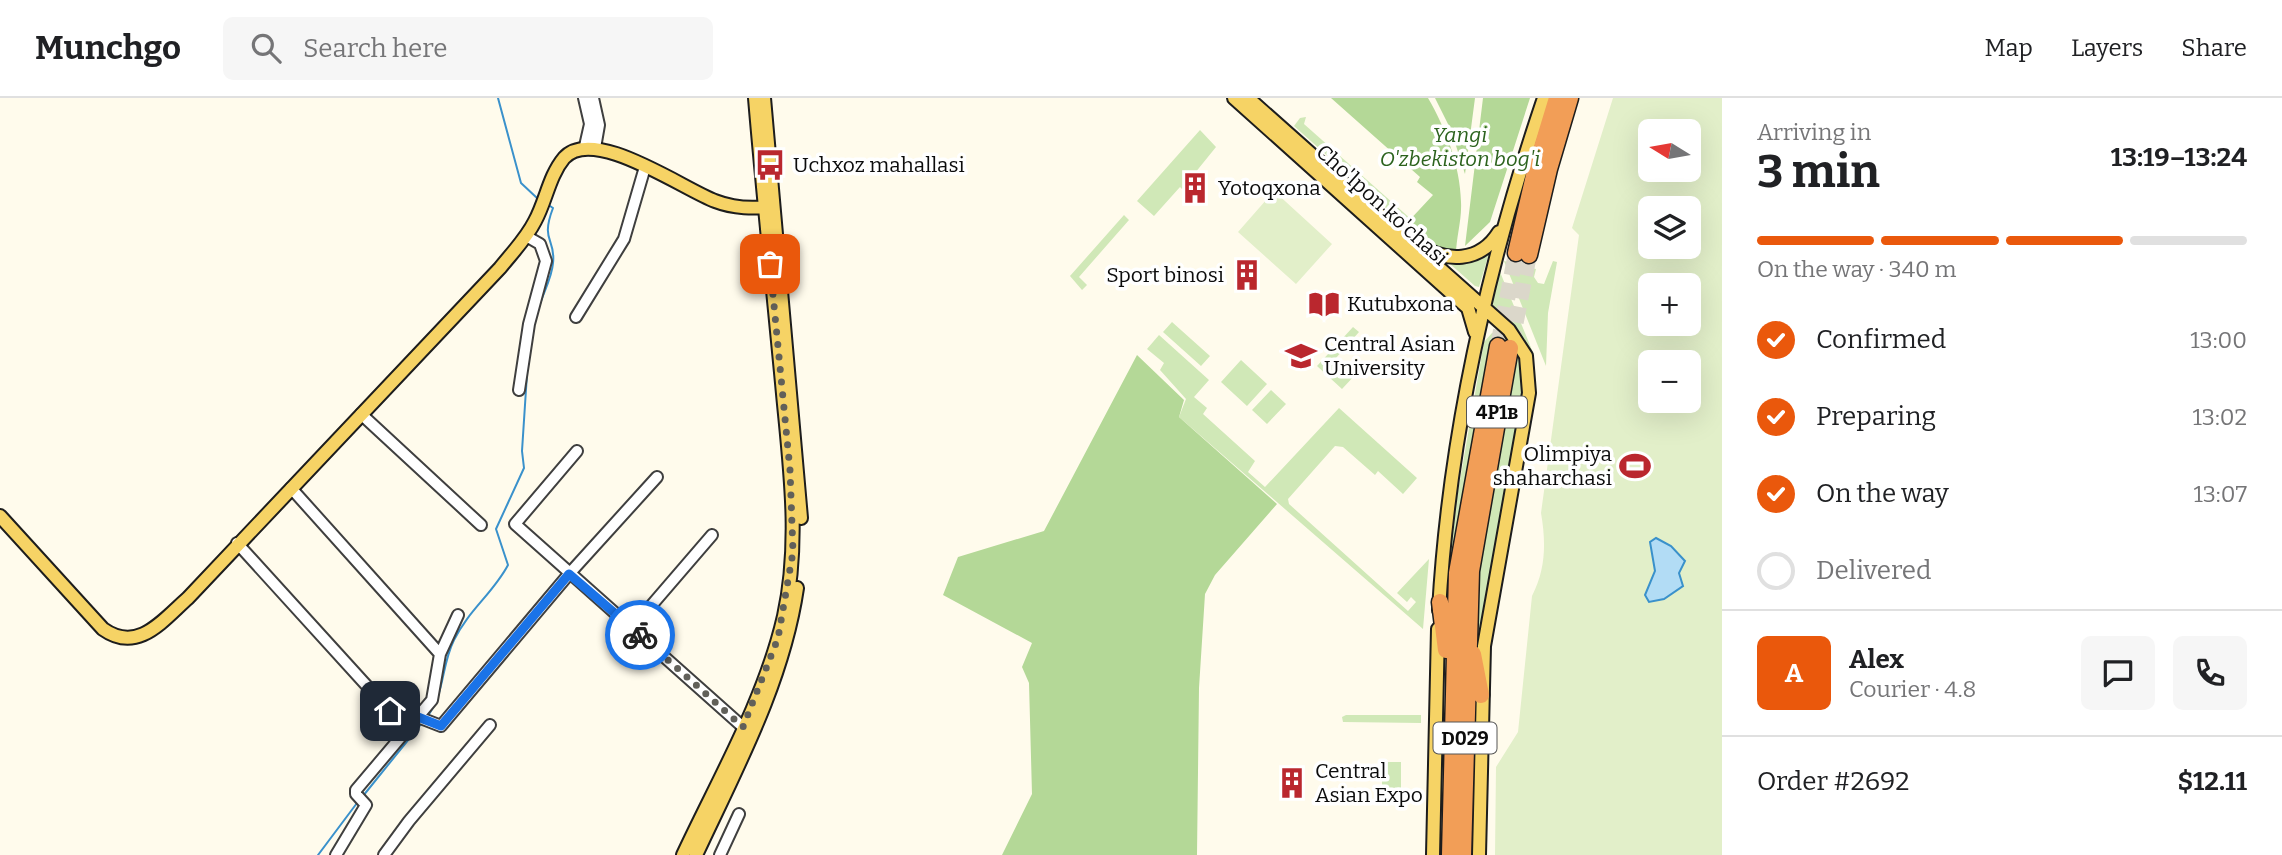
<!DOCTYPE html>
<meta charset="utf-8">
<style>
body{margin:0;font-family:Bitter,serif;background:#f6f6f6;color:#202124;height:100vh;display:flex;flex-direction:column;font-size:26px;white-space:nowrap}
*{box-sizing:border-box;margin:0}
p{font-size:23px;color:#757577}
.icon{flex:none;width:38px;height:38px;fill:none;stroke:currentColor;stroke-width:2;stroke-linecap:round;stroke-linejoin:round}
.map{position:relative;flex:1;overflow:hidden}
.side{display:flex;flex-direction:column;background:#fff;width:560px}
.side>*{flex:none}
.needle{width:46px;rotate:281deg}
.tools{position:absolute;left:1638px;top:21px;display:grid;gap:14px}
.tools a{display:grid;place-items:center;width:63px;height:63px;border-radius:10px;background:#fff;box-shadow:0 7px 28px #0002;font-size:35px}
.pin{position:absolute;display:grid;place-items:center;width:60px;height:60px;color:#fff;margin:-30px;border-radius:14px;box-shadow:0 4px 10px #0006}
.courier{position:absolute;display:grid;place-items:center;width:70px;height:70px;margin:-35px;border:5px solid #1a73e8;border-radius:50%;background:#fff;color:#222;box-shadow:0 2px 9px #0007}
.head em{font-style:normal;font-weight:700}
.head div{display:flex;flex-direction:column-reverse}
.head{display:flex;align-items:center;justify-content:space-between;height:119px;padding:0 35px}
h1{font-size:46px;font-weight:700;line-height:52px}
.bar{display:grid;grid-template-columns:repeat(4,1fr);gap:10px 7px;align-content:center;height:84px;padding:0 35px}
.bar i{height:9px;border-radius:5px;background:#e0e0e0}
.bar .on{background:#ea580c}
.bar p{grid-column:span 4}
.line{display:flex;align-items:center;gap:18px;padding:0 35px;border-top:2px solid #e0e0e0}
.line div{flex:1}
.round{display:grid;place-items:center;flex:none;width:74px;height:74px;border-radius:10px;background:#f6f6f6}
ol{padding:0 35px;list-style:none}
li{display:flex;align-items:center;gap:21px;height:77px}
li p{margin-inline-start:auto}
li .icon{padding:7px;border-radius:50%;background:#ea580c;color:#fff;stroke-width:4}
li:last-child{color:#757577}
li i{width:38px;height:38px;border:4px solid #e0e0e0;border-radius:50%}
header{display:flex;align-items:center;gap:42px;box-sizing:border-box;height:98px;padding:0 35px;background:#fff;border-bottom:2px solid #e0e0e0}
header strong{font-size:33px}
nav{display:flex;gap:38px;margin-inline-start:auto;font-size:24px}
.search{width:490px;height:63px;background:#f6f6f6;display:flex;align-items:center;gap:18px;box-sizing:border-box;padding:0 24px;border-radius:10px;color:#757577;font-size:26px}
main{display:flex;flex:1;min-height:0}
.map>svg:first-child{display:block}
.green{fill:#d0e8b7}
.forest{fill:#b4d897}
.pitch{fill:#e2efc9;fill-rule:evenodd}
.water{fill:#b2dcf5;stroke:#3a91cb;stroke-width:2}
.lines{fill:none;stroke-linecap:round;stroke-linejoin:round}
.stream{stroke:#3a91cb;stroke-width:2}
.highway-tunnel{stroke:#dbd7ca;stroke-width:16;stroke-dasharray:16 8;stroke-linecap:butt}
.minor-casing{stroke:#3f3f3f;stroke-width:14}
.major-casing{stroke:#1d1d1d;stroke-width:16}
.highway-casing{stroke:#1d1d1d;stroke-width:19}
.minor{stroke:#fff;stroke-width:10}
.major{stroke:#f6d365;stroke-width:12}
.highway{stroke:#f29e57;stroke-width:16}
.done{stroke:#61605a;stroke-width:7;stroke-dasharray:0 12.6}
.route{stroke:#1a73e8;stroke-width:9}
.labels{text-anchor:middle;stroke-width:7;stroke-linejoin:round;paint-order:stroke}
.shield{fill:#fff;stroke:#555;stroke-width:2}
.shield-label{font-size:19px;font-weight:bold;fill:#0c0c0c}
.park-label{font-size:21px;font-style:italic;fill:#2c631e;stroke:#fff}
.poi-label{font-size:21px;fill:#0c0c0c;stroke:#fff;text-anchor:start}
.street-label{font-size:21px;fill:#0c0c0c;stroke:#fff}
</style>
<header>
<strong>Munchgo</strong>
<div class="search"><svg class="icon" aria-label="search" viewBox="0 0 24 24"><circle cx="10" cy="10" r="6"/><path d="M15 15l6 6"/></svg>Search here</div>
<nav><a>Map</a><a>Layers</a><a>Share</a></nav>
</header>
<main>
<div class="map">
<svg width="1722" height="757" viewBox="0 0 1722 757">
<rect width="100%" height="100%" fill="#fffbec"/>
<path class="green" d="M1306,19L1304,26L1412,122L1405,127L1294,28L1300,20Z
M1200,32L1216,49L1182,91L1180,89L1154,118L1137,103Z
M1124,117L1129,122L1079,179L1087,187L1082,192L1070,178Z
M1490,152L1479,189L1475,188L1449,165L1473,162Z
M1504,163L1536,171L1534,179L1538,185L1544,186L1553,163L1557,164L1548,215L1546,268Z
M1498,169L1534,257L1532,270L1492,206Z
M1172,224L1210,258L1201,268L1163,234Z
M1353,229L1359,234L1336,260L1356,276L1342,291L1317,268Z
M1503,234L1519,252L1526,283L1479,545L1474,526L1492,247L1458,421L1448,513L1445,505L1452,428L1484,244L1492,235Z
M1159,237L1209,282L1194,299L1207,310L1203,316L1255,363L1248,374L1265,389L1339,310L1417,380L1403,396L1378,373L1375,377L1343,349L1335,348L1288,401L1289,406L1408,513L1416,504L1411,499L1407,504L1397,495L1429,461L1423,531L1179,319L1186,301L1160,272L1164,265L1147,251Z
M1241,262L1267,286L1247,308L1221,284Z
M1271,292L1286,306L1267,326L1252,312Z
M1346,617H1421V625L1343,624L1342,619Z
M1382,664H1401V696H1382Z"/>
<path class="forest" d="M1331,0H1428C1446,31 1460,67 1461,104C1462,122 1456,140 1456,157L1419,142L1405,127L1433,97L1417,84L1420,79Z
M1435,0H1475L1465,76L1451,32Z
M1483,0H1530L1490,124L1465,148Z
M1137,257L1184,302L1179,319L1277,406L1215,477L1205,496L1199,590L1197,757H1002L1032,696L1029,585L1022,569L1032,545L943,497L958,459L1044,433Z"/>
<path class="pitch" d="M1613,0H1722V757H1495L1496,669L1518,634L1532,498C1546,471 1546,444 1541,415L1579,137L1572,130ZM1650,33H1689V72H1650ZM1650,110H1689V149H1650ZM1650,187H1689V226H1650ZM1650,264H1689V303H1650Z
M1274,93L1332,146L1296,186L1238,134Z"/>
<path class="water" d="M1656,440L1671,448L1685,463L1679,475L1683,488L1664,501L1649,504L1645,497L1655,473L1650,444Z"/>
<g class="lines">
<path class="stream" d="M498,0L521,85L537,100
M539,209C543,195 552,180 553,165C556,140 540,144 553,110L550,108
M427,619C445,596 441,568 454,542C468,513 494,494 508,467L496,431L524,370L522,353L527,276
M363,698L421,626
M318,757L357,705"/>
<path class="highway-tunnel" d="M1498,248L1516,155
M1511,248L1529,157"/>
<defs>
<path id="minor" d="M584,0L590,26L585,48
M593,0L599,27L595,50
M576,219L624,141L645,69
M519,292L529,226L546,163L540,146L526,138
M361,316L481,427
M577,353L515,426L743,629
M291,390L440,556
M237,445L407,632
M632,530L712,437
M418,619L441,628L569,476L657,379
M336,757L366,707L356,696V692L432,602L440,556L458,517
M384,757L409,723L490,627
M720,757L739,716"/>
<path id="major" d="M764,0L801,420
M1234,0L1468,210L1475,234
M1248,0L1509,232L1526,258L1529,295L1484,548L1479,757
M1418,146C1446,165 1480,165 1499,134
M0,418L103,531C138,556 163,522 188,500L500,170C512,155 526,141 535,123C546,103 549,78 564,60C593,27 683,91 715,103C733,110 755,111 773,108
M1439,512C1449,338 1488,165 1544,0
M683,757C719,680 765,601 784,518C801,441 789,363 782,285C773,190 763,95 755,0
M696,757C736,671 783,585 797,490
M1433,757L1438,531"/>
<path id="highway" d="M1516,155L1536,69L1557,0
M1529,157L1549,71L1570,0
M1440,504L1446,552
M1473,556L1481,597
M1450,757L1457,475L1498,248
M1463,757L1471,473L1510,250"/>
</defs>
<use href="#minor" class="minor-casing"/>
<use href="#major" class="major-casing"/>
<use href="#highway" class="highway-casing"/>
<use href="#minor" class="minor"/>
<use href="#major" class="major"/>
<use href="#highway" class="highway"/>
</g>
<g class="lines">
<path class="done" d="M640,537L743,629L778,540L793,454L790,372L770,166"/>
<path class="route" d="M390,613L407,632L418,619L441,628L569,476L640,537"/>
</g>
<defs>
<symbol id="bus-bare" viewBox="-9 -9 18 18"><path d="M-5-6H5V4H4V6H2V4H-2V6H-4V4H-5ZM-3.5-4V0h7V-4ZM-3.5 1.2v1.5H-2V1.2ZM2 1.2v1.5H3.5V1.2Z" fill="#ba272e" stroke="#fff" stroke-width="2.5" paint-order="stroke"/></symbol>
<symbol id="building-bare" viewBox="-9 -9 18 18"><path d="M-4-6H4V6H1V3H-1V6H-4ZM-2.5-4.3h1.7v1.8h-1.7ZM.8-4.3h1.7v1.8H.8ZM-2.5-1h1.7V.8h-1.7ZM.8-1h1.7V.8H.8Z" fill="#ba272e" stroke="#fff" stroke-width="2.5" paint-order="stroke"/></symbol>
<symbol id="library-bare" viewBox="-9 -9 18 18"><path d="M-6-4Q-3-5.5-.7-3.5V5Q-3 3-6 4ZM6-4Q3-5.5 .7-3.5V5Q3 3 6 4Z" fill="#ba272e" stroke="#fff" stroke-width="2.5" paint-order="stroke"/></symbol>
<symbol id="university-bare" viewBox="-9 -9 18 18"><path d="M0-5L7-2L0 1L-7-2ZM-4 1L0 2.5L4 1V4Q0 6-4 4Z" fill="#ba272e" stroke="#fff" stroke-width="2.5" paint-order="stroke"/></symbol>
<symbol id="stadium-bare" viewBox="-9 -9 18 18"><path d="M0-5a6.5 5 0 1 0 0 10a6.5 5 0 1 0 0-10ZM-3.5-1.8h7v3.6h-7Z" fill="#ba272e" stroke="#fff" stroke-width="2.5" paint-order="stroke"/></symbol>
</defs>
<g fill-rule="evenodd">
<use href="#bus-bare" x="748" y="45" width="44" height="44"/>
<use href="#building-bare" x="1173" y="68" width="44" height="44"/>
<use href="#building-bare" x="1225" y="155" width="44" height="44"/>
<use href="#library-bare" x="1302" y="184" width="44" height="44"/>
<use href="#university-bare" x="1279" y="236" width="44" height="44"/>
<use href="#stadium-bare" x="1613" y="346" width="44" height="44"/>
<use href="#building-bare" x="1270" y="663" width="44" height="44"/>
</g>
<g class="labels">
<g class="shield">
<rect x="1467" y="298.5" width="60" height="31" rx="5"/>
<rect x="1433.5" y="624.5" width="63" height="31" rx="5"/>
</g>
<g class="shield-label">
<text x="1497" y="321">4Р1в</text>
<text x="1465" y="647">D029</text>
</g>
<g class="park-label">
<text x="1460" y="44">Yangi<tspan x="1460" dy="24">O'zbekiston bog'i</tspan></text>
</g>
<g class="poi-label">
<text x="793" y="74">Uchxoz mahallasi</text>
<text x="1218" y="97">Yotoqxona</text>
<text x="1224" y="184" text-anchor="end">Sport binosi</text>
<text x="1347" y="213">Kutubxona</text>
<text x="1324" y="253">Central Asian<tspan x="1324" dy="24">University</tspan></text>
<text x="1612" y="363" text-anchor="end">Olimpiya<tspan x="1612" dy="24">shaharchasi</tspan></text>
<text x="1315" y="680">Central<tspan x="1315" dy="24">Asian Expo</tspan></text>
</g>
<g class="street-label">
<text transform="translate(1382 107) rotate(42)" y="7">Cho'lpon ko'chasi</text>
</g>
</g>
</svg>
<div class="tools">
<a><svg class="needle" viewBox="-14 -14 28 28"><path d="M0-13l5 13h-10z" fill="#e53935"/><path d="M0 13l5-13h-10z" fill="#757577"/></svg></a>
<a><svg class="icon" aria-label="layers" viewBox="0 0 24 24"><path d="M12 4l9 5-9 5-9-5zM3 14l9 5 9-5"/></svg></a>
<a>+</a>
<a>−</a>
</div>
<div class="pin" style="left:770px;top:166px;background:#ea580c"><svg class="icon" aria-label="bag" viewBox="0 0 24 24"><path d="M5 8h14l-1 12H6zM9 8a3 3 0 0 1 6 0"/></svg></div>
<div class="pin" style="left:390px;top:613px;background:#1f2937"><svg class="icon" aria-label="home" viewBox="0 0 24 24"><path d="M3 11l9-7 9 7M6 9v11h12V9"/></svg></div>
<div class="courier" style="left:640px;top:537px"><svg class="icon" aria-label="bike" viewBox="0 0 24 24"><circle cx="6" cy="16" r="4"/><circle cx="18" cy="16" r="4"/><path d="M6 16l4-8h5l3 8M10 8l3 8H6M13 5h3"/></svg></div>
</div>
<section class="side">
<div class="head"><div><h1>3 min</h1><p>Arriving in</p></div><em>13:19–13:24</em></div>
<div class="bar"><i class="on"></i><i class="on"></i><i class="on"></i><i></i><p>On the way · 340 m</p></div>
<ol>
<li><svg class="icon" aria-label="check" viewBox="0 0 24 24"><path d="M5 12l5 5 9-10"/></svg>Confirmed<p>13:00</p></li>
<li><svg class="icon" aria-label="check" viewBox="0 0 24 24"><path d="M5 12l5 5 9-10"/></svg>Preparing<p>13:02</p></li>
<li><svg class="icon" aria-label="check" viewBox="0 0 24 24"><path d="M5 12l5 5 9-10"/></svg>On the way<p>13:07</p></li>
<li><i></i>Delivered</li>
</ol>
<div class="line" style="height:126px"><b class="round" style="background:#ea580c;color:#fff">A</b><div><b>Alex</b><p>Courier · 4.8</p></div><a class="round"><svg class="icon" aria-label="chat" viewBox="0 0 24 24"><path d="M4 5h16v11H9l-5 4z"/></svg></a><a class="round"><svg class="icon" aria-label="phone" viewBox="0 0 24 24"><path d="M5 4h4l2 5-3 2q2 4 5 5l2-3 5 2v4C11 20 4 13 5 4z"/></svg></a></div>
<div class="line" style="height:91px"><div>Order #2692</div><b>$12.11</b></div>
</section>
</main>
